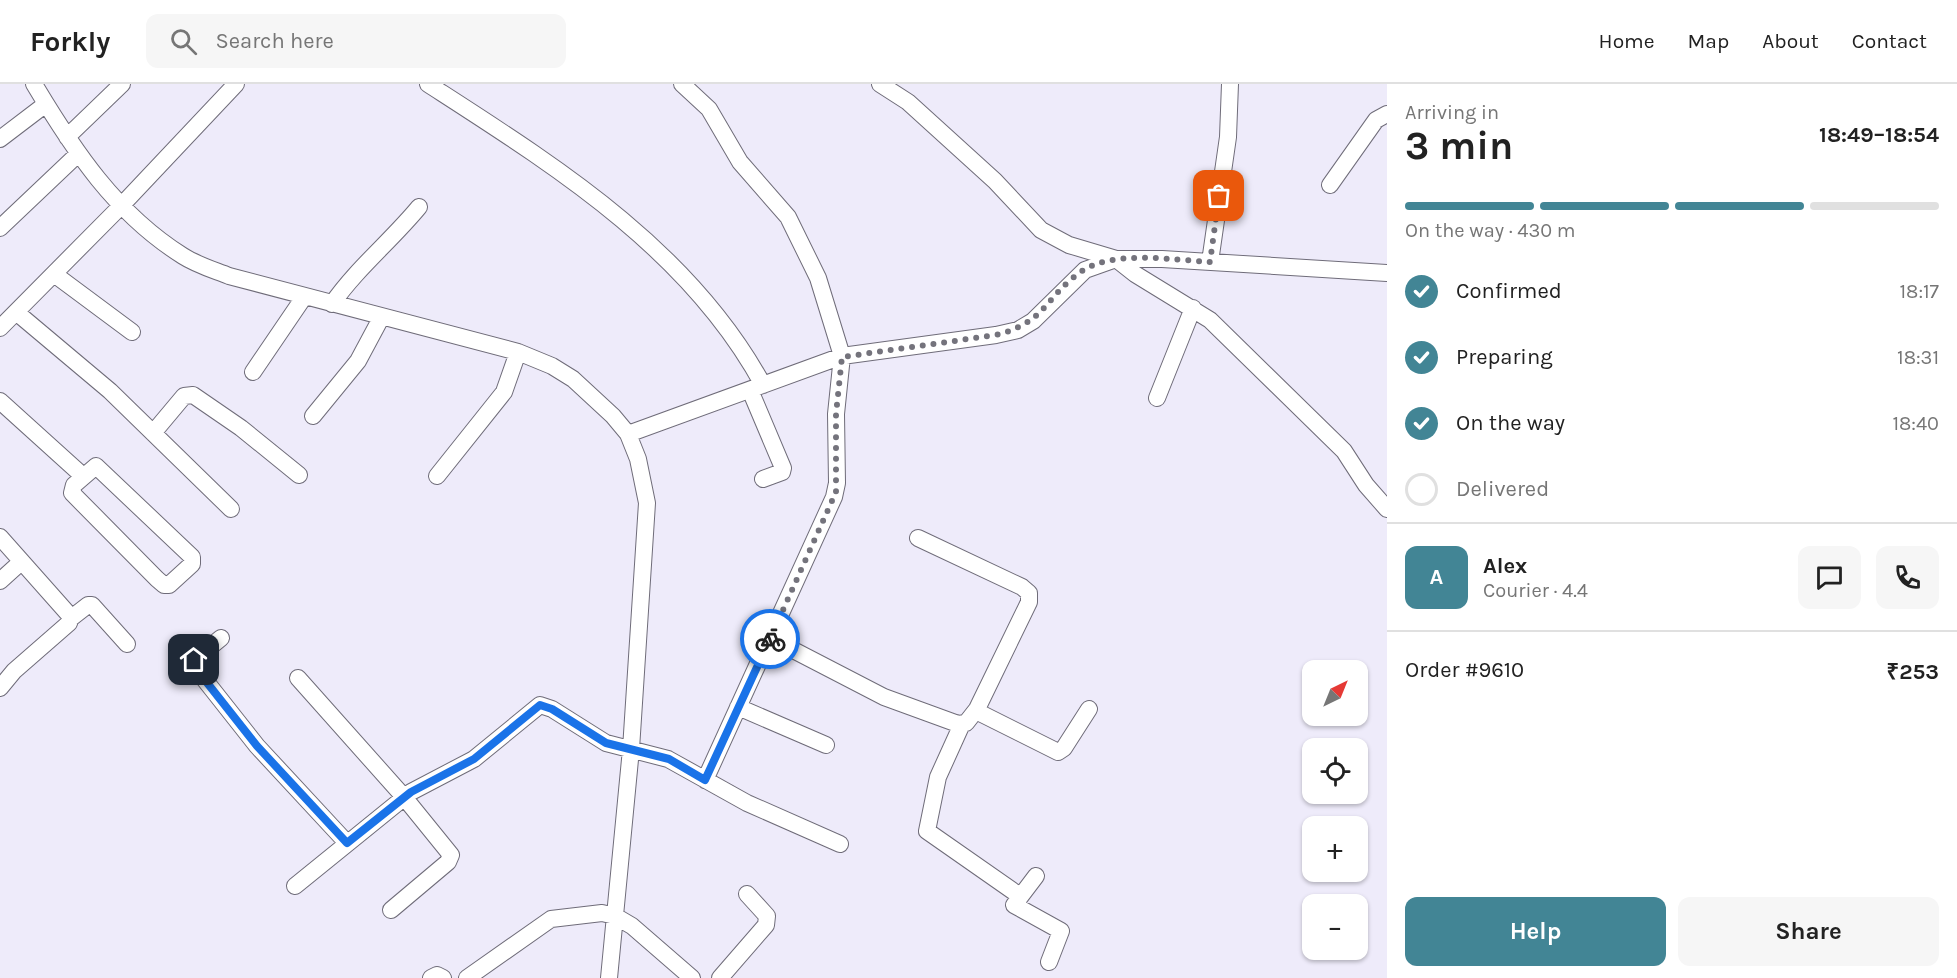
<!DOCTYPE html>
<meta charset="utf-8">
<style>
body{margin:0;font-family:Karla,sans-serif;background:#f6f6f6;color:#222;height:100vh;display:flex;flex-direction:column;font-size:22px;white-space:nowrap}
*{box-sizing:border-box;margin:0}
p{font-size:20px;color:#767676}
.icon{flex:none;width:33px;height:33px;fill:none;stroke:currentColor;stroke-width:2;stroke-linecap:round;stroke-linejoin:round}
.map{position:relative;flex:1;overflow:hidden}
.sheet{display:flex;flex-direction:column;background:#fff;width:570px}
.sheet>*{flex:none}
.needle{width:39px;rotate:43deg}
.buttons{position:absolute;left:1302px;top:576px;display:grid;gap:12px}
.buttons a{display:grid;place-items:center;width:66px;height:66px;border-radius:12px;background:#fff;box-shadow:0 2px 4px #0004;font-size:30px}
.pin{position:absolute;display:grid;place-items:center;width:51px;height:51px;color:#fff;margin:-26px;border-radius:12px;box-shadow:0 3px 9px #0006}
.courier{position:absolute;display:grid;place-items:center;width:60px;height:60px;margin:-30px;border:4px solid #1a73e8;border-radius:50%;background:#fff;color:#222;box-shadow:0 2px 8px #0007}
.headline em{font-style:normal;font-weight:700}
.headline div{display:flex;flex-direction:column-reverse}
.headline{display:flex;align-items:center;justify-content:space-between;height:102px;padding:0 18px}
h1{font-size:39px;font-weight:700;line-height:45px}
.bar{display:grid;grid-template-columns:repeat(4,1fr);gap:9px 6px;align-content:center;height:72px;padding:0 18px}
.bar i{height:8px;border-radius:4px;background:#e0e0e0}
.bar .current{background:#428595}
.bar p{grid-column:span 4}
.line{display:flex;align-items:center;gap:15px;padding:0 18px;border-top:2px solid #e0e0e0}
.line div{flex:1}
.round{display:grid;place-items:center;flex:none;width:63px;height:63px;border-radius:12px;background:#f6f6f6}
ol{padding:0 18px;list-style:none}
li{display:flex;align-items:center;gap:18px;height:66px}
li p{margin-inline-start:auto}
li .icon{padding:6px;border-radius:50%;background:#428595;color:#fff;stroke-width:4}
li:last-child{color:#767676}
li i{width:33px;height:33px;border:3px solid #e0e0e0;border-radius:50%}
.action{display:flex;gap:12px;margin-top:auto;padding:12px 18px}
.action a{flex:1;height:69px;border-radius:12px;background:#428595;color:#fff;font-size:24px;font-weight:700;line-height:69px;text-align:center}
.action a+a{background:#f6f6f6;color:#222}
header{display:flex;align-items:center;gap:36px;box-sizing:border-box;height:84px;padding:0 30px;background:#fff;border-bottom:2px solid #e0e0e0}
header strong{font-size:28px}
nav{display:flex;gap:33px;margin-inline-start:auto;font-size:21px}
.search{width:420px;height:54px;background:#f6f6f6;display:flex;align-items:center;gap:15px;box-sizing:border-box;padding:0 21px;border-radius:12px;color:#767676;font-size:22px}
main{display:flex;flex:1;min-height:0}
.map>svg:first-child{display:block}
.lines{fill:none;stroke-linecap:round;stroke-linejoin:round}
.minor-casing{stroke:#6f6c79;stroke-width:18}
.minor{stroke:#fff;stroke-width:16}
.done{stroke:#74737c;stroke-width:6;stroke-dasharray:0 10.8}
.route{stroke:#1a73e8;stroke-width:8}
</style>
<header>
<strong>Forkly</strong>
<div class="search"><svg class="icon" aria-label="search" viewBox="0 0 24 24"><circle cx="10" cy="10" r="6"/><path d="M15 15l6 6"/></svg>Search here</div>
<nav><a>Home</a><a>Map</a><a>About</a><a>Contact</a></nav>
</header>
<main>
<div class="map">
<svg width="1387" height="894" viewBox="0 0 1387 894">
<rect width="100%" height="100%" fill="#eeebfa"/>
<g class="lines">
<defs>
<path id="minor" d="M34,0C74,67 116,130 183,172C197,181 214,186 229,192L518,268L552,282L573,295L613,332L628,350L638,375L647,419L631,665L609,894
M428,0C555,82 689,165 763,301
M682,0L709,25L740,78L788,133L818,194L842,272L836,330L837,399L834,413L705,696
M880,0L908,18L995,97L1041,146L1069,161L1116,175L1135,190L1210,236L1344,367L1366,401L1387,425
M67,53L122,0
M0,55L46,20
M1330,101L1376,36L1387,30
M0,144L78,70
M1210,178L1228,53L1230,0
M54,190L132,248
M332,220C357,184 391,157 419,123
M16,228L110,307L231,425
M0,244L120,123L236,0
M253,288L304,213
M750,306L783,384L782,388L763,395
M1157,314L1193,224
M0,317L83,392
M313,332L358,277L381,234
M153,349L184,312L193,311L241,344L299,391
M628,350L842,272L996,251L1018,246L1033,237L1085,186L1116,175H1162L1387,189
M96,382L192,473V480L169,501H164L157,495L72,409L74,401Z
M437,392L504,308L518,268
M0,453L71,533L69,539L14,587L0,604
M0,497L21,478
M70,535L88,521H92L127,560
M221,554L194,576L197,586L257,662L347,759
M770,554L884,613L958,640L966,639L977,625L1029,518V509L1022,503L918,454
M298,594L404,713L451,771L448,778L391,826
M738,623L826,661
M976,627L1058,668L1064,664L1089,625
M962,640L938,693L927,747L1020,812
M1036,792L1014,821L1061,847L1049,878
M295,802L411,708L474,675L540,621L552,625L606,659L668,675L747,719L840,760
M431,894L437,891L443,894
M467,894L551,835L602,829L615,832L632,842L692,894
M720,894L766,841L767,832L747,810"/>
</defs>
<use href="#minor" class="minor-casing"/>
<use href="#minor" class="minor"/>
</g>
<g class="lines">
<path class="done" d="M770,555L836,408V330L842,273L996,251C1046,238 1043,216 1079,189C1111,165 1172,176 1210,178L1219,112"/>
<path class="route" d="M194,576L197,586L257,662L347,759L411,708L474,675L540,621L552,625L606,659L669,675L705,696L770,555"/>
</g>
</svg>
<div class="buttons">
<a><svg class="needle" viewBox="-14 -14 28 28"><path d="M0-13l5 13h-10z" fill="#e53935"/><path d="M0 13l5-13h-10z" fill="#767676"/></svg></a>
<a><svg class="icon" aria-label="locate" viewBox="0 0 24 24"><circle cx="12" cy="12" r="6"/><path d="M12 2v4M12 18v4M2 12h4M18 12h4"/></svg></a>
<a>+</a>
<a>−</a>
</div>
<div class="pin" style="left:1219px;top:112px;background:#ea580c"><svg class="icon" aria-label="bag" viewBox="0 0 24 24"><path d="M5 8h14l-1 12H6zM9 8a3 3 0 0 1 6 0"/></svg></div>
<div class="pin" style="left:194px;top:576px;background:#1f2937"><svg class="icon" aria-label="home" viewBox="0 0 24 24"><path d="M3 11l9-7 9 7M6 9v11h12V9"/></svg></div>
<div class="courier" style="left:770px;top:555px"><svg class="icon" aria-label="bike" viewBox="0 0 24 24"><circle cx="6" cy="16" r="4"/><circle cx="18" cy="16" r="4"/><path d="M6 16l4-8h5l3 8M10 8l3 8H6M13 5h3"/></svg></div>
</div>
<section class="sheet">
<div class="headline"><div><h1>3 min</h1><p>Arriving in</p></div><em>18:49–18:54</em></div>
<div class="bar"><i class="current"></i><i class="current"></i><i class="current"></i><i></i><p>On the way · 430 m</p></div>
<ol>
<li><svg class="icon" aria-label="check" viewBox="0 0 24 24"><path d="M5 12l5 5 9-10"/></svg>Confirmed<p>18:17</p></li>
<li><svg class="icon" aria-label="check" viewBox="0 0 24 24"><path d="M5 12l5 5 9-10"/></svg>Preparing<p>18:31</p></li>
<li><svg class="icon" aria-label="check" viewBox="0 0 24 24"><path d="M5 12l5 5 9-10"/></svg>On the way<p>18:40</p></li>
<li><i></i>Delivered</li>
</ol>
<div class="line" style="height:108px"><b class="round" style="background:#428595;color:#fff">A</b><div><b>Alex</b><p>Courier · 4.4</p></div><a class="round"><svg class="icon" aria-label="chat" viewBox="0 0 24 24"><path d="M4 5h16v11H9l-5 4z"/></svg></a><a class="round"><svg class="icon" aria-label="phone" viewBox="0 0 24 24"><path d="M5 4h4l2 5-3 2q2 4 5 5l2-3 5 2v4C11 20 4 13 5 4z"/></svg></a></div>
<div class="line" style="height:78px"><div>Order #9610</div><b>₹253</b></div>
<div class="action"><a>Help</a><a>Share</a></div>
</section>
</main>
